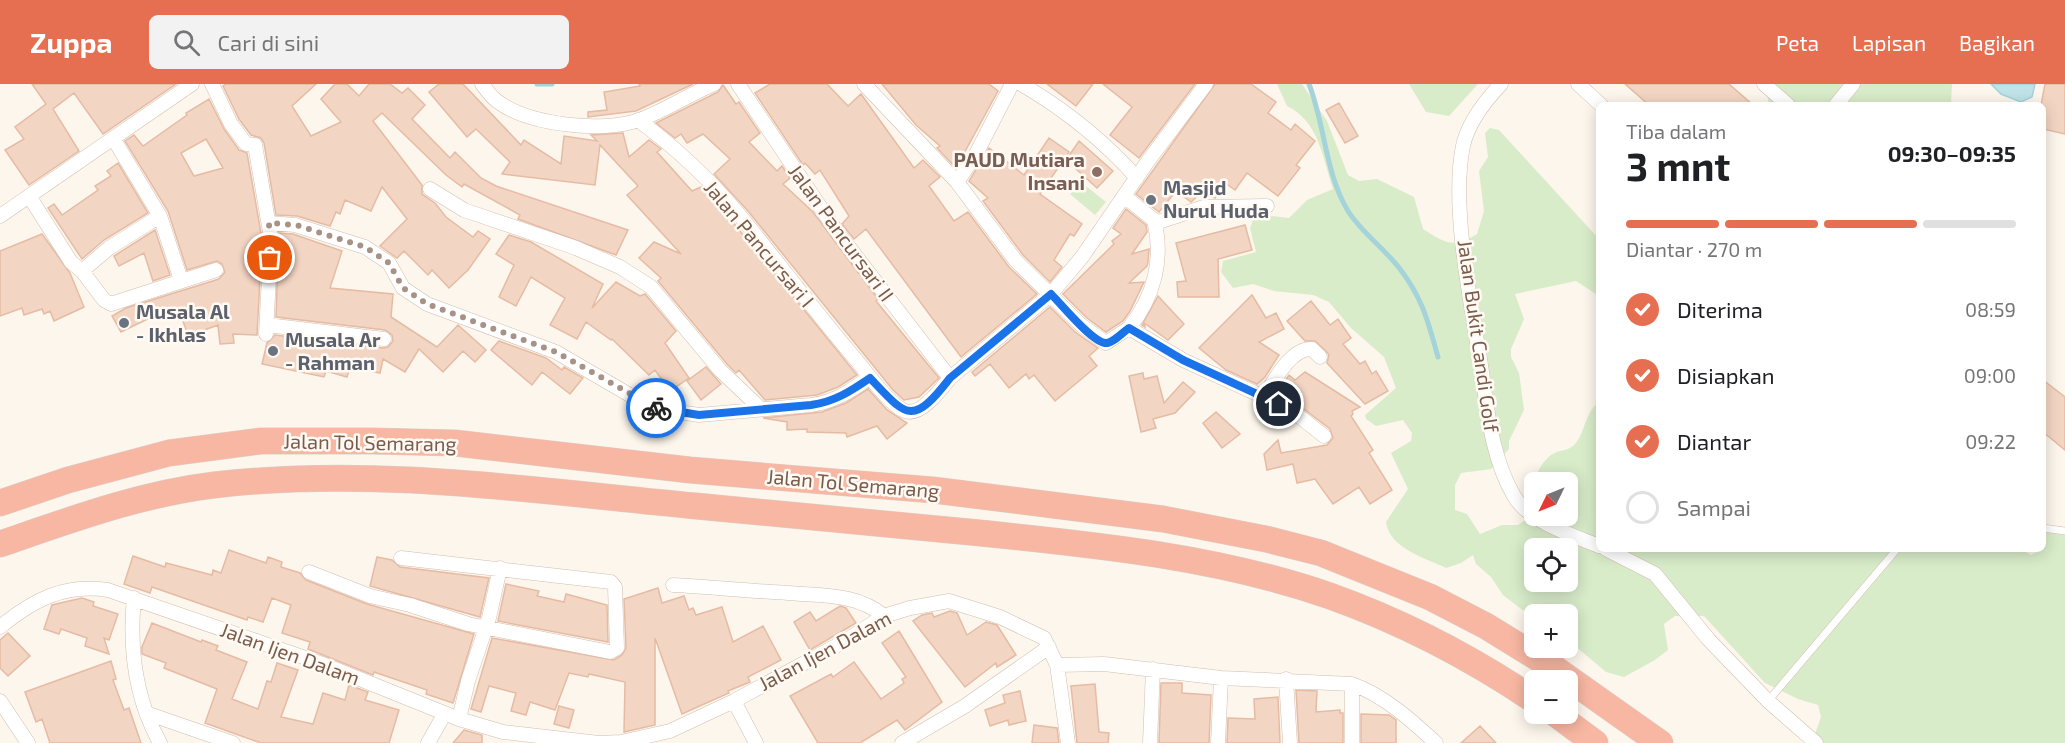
<!DOCTYPE html>
<html lang="id">
<meta charset="utf-8">
<style>
body{margin:0;font-family:"Exo 2",sans-serif;background:#f2f2f2;color:#202124;height:100vh;display:flex;flex-direction:column;font-size:22px;white-space:nowrap}
*{box-sizing:border-box;margin:0}
p{font-size:20px;color:#757577}
.icon{flex:none;width:33px;height:33px;fill:none;stroke:currentColor;stroke-width:2;stroke-linecap:round;stroke-linejoin:round}
.map{position:relative;flex:1;overflow:hidden}
.panel{position:absolute;left:1596px;top:18px;width:450px;height:450px;display:flex;flex-direction:column;background:#fff;border-radius:9px;box-shadow:0 3px 15px #0003}
.panel>*{flex:none}
.needle{width:39px;rotate:227deg}
.tools{position:absolute;left:1524px;top:388px;display:grid;gap:12px}
.tools a{display:grid;place-items:center;width:54px;height:54px;border-radius:9px;background:#fff;box-shadow:0 3px 15px #0003;font-size:30px}
.pin{position:absolute;display:grid;place-items:center;width:51px;height:51px;color:#fff;margin:-26px;border:3px solid #fff;border-radius:50%;box-shadow:0 2px 6px #0007}
.courier{position:absolute;display:grid;place-items:center;width:60px;height:60px;margin:-30px;border:4px solid #1a73e8;border-radius:50%;background:#fff;color:#222;box-shadow:0 2px 8px #0007}
.headline em{font-style:normal;font-weight:700}
.headline div{display:flex;flex-direction:column-reverse}
.headline{display:flex;align-items:center;justify-content:space-between;height:102px;padding:0 30px}
h1{font-size:39px;font-weight:700;line-height:45px}
.bar{display:grid;grid-template-columns:repeat(4,1fr);gap:9px 6px;align-content:center;height:72px;padding:0 30px}
.bar i{height:8px;border-radius:4px;background:#e0e0e0}
.bar .on{background:#e76f51}
.bar p{grid-column:span 4}
ol{padding:0 30px;list-style:none}
li{display:flex;align-items:center;gap:18px;height:66px}
li p{margin-inline-start:auto}
li .icon{padding:6px;border-radius:50%;background:#e76f51;color:#fff;stroke-width:4}
li:last-child{color:#757577}
li i{width:33px;height:33px;border:3px solid #e0e0e0;border-radius:50%}
header{display:flex;align-items:center;gap:36px;box-sizing:border-box;height:84px;padding:0 30px;background:#e76f51;color:#fff}
header strong{font-size:28px}
nav{display:flex;gap:33px;margin-inline-start:auto;font-size:21px}
.search{width:420px;height:54px;background:#f2f2f2;display:flex;align-items:center;gap:15px;box-sizing:border-box;padding:0 21px;border-radius:9px;color:#757577;font-size:22px}
.map>svg:first-child{display:block}
.green{fill:#d8ecc9;fill-rule:evenodd}
.water{fill:#bfe3e8;stroke:#a5d3da;stroke-width:1.5}
.lines{fill:none;stroke-linecap:round;stroke-linejoin:round}
.stream{stroke:#a5d3da;stroke-width:5}
.building{fill:#f3d5c3;stroke:#e6bba3;stroke-width:1.5;fill-rule:evenodd}
.service-casing{stroke:#d1beb0;stroke-width:8}
.minor-casing{stroke:#d1beb0;stroke-width:15}
.motorway-casing{stroke:#dad1cd;stroke-width:27}
.service{stroke:#fff;stroke-width:7}
.minor{stroke:#fff;stroke-width:14}
.motorway{stroke:#f7b7a3;stroke-width:26}
.done{stroke:#a89285;stroke-width:6;stroke-dasharray:0 10.8}
.route{stroke:#1a73e8;stroke-width:8}
.education-dot{fill:#8d6e63;stroke:#fffaf3;stroke-width:2}
.worship-dot{fill:#6b7280;stroke:#fffaf3;stroke-width:2}
.labels{text-anchor:middle;stroke-width:5;stroke-linejoin:round;paint-order:stroke}
.education-label{font-size:20px;font-weight:bold;fill:#785e54;stroke:#fffaf3;text-anchor:end}
.worship-label{font-size:20px;font-weight:bold;fill:#5b616d;stroke:#fffaf3;text-anchor:start}
.street-label{font-size:20px;fill:#7a5c4d;stroke:#fffaf3}
</style>
<header>
<strong>Zuppa</strong>
<div class="search"><svg class="icon" aria-label="search" viewBox="0 0 24 24"><circle cx="10" cy="10" r="6"/><path d="M15 15l6 6"/></svg>Cari di sini</div>
<nav><a>Peta</a><a>Lapisan</a><a>Bagikan</a></nav>
</header>
<div class="map">
<svg width="2065" height="659" viewBox="0 0 2065 659">
<rect width="100%" height="100%" fill="#fdf6ec"/>
<path class="green" d="M1277,0H1302L1327,37L1348,91L1359,97L1377,95L1414,113L1423,145C1445,159 1453,165 1477,150L1484,127L1479,87L1488,73L1485,49L1490,44L1499,46L1599,155V212L1576,197L1515,210L1524,235L1511,265V273L1519,289L1524,326L1509,357V365L1491,385L1461,389L1455,401V426L1467,430L1480,450L1502,441H1518L1525,436C1532,414 1531,387 1551,371C1559,365 1569,368 1576,359C1586,345 1585,329 1599,318V465H2021L2031,471L2043,465V444C2050,439 2058,443 2065,448V659H1812L1821,633L1818,621L1798,615L1765,599L1704,532H1675L1664,540L1668,566L1655,576L1624,593L1606,588L1568,556V531H1534V535L1503,511L1491,493L1476,480L1473,471L1461,479L1446,484C1425,474 1389,464 1386,438L1408,405L1391,369L1411,357L1412,349L1403,336L1376,342L1366,335L1365,331L1396,304L1384,273L1351,244L1329,218L1313,211L1274,207L1253,200L1233,204L1221,188L1223,177L1256,168L1250,144L1255,130L1289,134L1307,116L1333,105C1323,75 1319,37 1287,22ZM1534,399H1568V432H1534ZM1534,465H1568V498H1534Z
M1409,0H1478L1449,32L1426,28Z
M1758,0H1952L1951,20L1769,21L1767,10Z
M1081,98L1106,118L1095,131L1070,110Z"/>
<path class="water" d="M1991,0H2035L2032,13L2021,18L2001,10Z"/>
<g class="lines">
<path class="stream" d="M537,0H552
M1309,0C1325,41 1325,89 1348,127C1361,148 1385,165 1400,185C1423,215 1428,238 1438,273"/>
</g>
<path class="building" d="M32,0H176L103,50L74,9L53,25L79,67L29,101L5,66L24,55L15,43L46,20Z
M226,0H316L292,22L311,52L341,38L321,15L335,0H347L359,12L369,0H390L402,9L408,4L425,21L412,35L450,74L455,68L481,94L496,102L628,146L616,171L518,135L520,131L464,100L462,103L446,91L382,29L373,37L422,101V110L435,119L446,133L473,153L478,147L490,155L468,186L449,204L432,186L428,191L404,167L397,174L380,162L407,135L382,103L371,127L345,116L340,130L336,128L330,142L297,132L276,131L264,59L261,54L251,51L239,35L223,2Z
M439,0H463L521,61L524,56L561,80L564,52L597,57L591,51L623,49L629,73L649,56L661,65L657,68L692,107L701,103L723,126L857,291L838,303L817,311L765,316L739,286L736,289L727,280L658,197L661,194L639,174L654,158L681,170L627,111L638,102L600,61L595,101L502,90L510,78L476,45L467,53L429,8Z
M639,0H693L636,27L588,33V28L607,26L604,8L640,2Z
M770,0H827L848,22L861,10L914,84L923,76L940,93L929,102L954,137L968,128L1009,183L1037,210L961,273L866,145L854,155L842,140L849,132L820,86L815,90L805,79L803,81L755,9Z
M882,0H989L998,7L956,84L937,64L940,62L916,41Z
M1047,0H1093L1076,22Z
M1103,0H1195L1139,74L1110,51L1132,23Z
M1215,0H1251L1276,18L1268,29L1291,46L1295,40L1315,57L1296,81L1300,84L1278,112L1247,89L1235,106L1225,99L1215,114L1202,108L1191,118L1176,107L1159,128L1136,110Z
M1625,0H1729L1753,21H1649Z
M2045,0H2065V50L2043,45V21H2041Z
M723,1L736,20L739,18L760,49L749,58L777,87L782,82L790,94L783,100L813,128L878,215L876,217L939,294L919,313L904,316L893,306L748,127L714,90L730,75L703,50L687,59L681,50L675,54L656,39L718,8Z
M209,15L224,45L239,66L247,69L262,155L257,251L233,250L234,259L220,260L218,241L188,252L179,225L171,228L170,224L121,248L112,232L126,224L219,195L225,188L222,180L217,177L187,186L168,127L125,57L134,51L143,62L187,31L186,29ZM206,55L223,84L194,92L181,69Z
M1339,19L1358,52L1345,59L1326,26Z
M1049,54L1069,68L1040,110L1082,140L1074,152L1070,150L1054,176L1062,183L1050,198L1023,171L983,117L988,114L969,97L989,64L1024,91Z
M1079,57L1113,87L1097,104L1066,76Z
M118,79L148,129L104,156L82,175L48,124L54,120L62,131L98,106L95,102L111,92L107,87Z
M1126,125L1146,141L1147,148L1132,170L1149,165L1148,178L1147,182L1129,199L1144,198L1130,227L1123,237L1106,248L1087,234L1063,210L1114,160L1112,157L1121,150L1113,144Z
M1245,141L1252,166L1218,175L1219,213H1178L1177,198L1186,197L1176,159Z
M155,146L170,191L153,197L144,169L119,182L114,172Z
M279,149L293,150L342,167L330,204L393,210L391,233L437,263L458,241L486,266L475,278L463,267L443,288L419,265L405,288L383,275L380,289L350,283L347,293L326,287L324,293L262,280L267,259L275,251L383,264L388,263L393,257L392,251L385,246L276,233Z
M42,150L70,189L84,223L54,237L50,227L44,230L42,225L24,231L22,224L0,232V167Z
M509,151L531,158L603,200L592,224L616,198L640,212L645,210L676,247L665,259L689,294L670,307L655,286L649,291L612,255L611,256L586,238L577,255L550,241L565,214L531,193L516,222L499,213L514,181L496,170Z
M1252,211L1266,234L1276,229L1284,245L1259,258L1279,271L1265,293L1257,300L1226,286L1199,264Z
M1158,212L1184,240L1168,256L1144,239L1145,243L1142,241Z
M1311,217L1330,241L1338,235L1351,254L1343,260L1360,280L1365,277L1372,290L1376,287L1388,307L1365,320L1327,279L1329,271L1326,267L1315,257H1305L1287,237Z
M1050,223L1075,248L1098,264L1089,272L1097,282L1055,317L1034,291L1029,295L1026,290L1009,304L990,280L975,292L972,288Z
M499,257L546,274L562,286L564,283L583,294L570,310L542,288L532,301L491,266Z
M706,283L721,300L701,316L687,297Z
M1305,288L1360,323L1352,327L1353,330L1351,332L1373,366L1369,369L1392,406L1370,420L1359,403L1333,420L1315,395L1297,399L1293,380L1267,386L1264,370L1278,356L1281,369L1327,361L1333,354L1330,345L1279,306L1289,291L1295,296Z
M1143,289L1144,295L1157,292L1164,319L1183,298L1195,308L1175,329L1153,335L1156,344L1141,348L1129,292Z
M2043,296L2065,313V366L2043,348Z
M868,305L887,326L907,339L887,355L877,342L847,353L846,349L807,348V345L787,346V338L763,334L822,328L846,319Z
M1216,328L1240,350L1222,364L1203,339Z
M229,466L266,479L268,473L282,478L281,483L300,489L306,496L367,520L474,550L453,619L426,610L427,606L374,588L373,591L308,565L310,558L282,549L291,521L272,514L263,538L248,533L247,536L152,503L150,509L124,500L133,472L165,483L166,479L212,491L213,486L221,489Z
M377,473L392,476L400,483L489,494L480,533L370,502Z
M506,500L539,507L537,512L564,518L566,510L607,521L608,558L498,537Z
M658,504L662,519L684,512L689,526L693,524L696,531L722,523L733,558L763,542L781,576L748,593L750,598L728,607L729,609L682,630L655,554V641L624,648L625,598L589,590L588,593L569,589L555,626L530,618L526,631L511,627L516,609L489,602L481,628L471,625L492,554L614,576L622,571L626,564L624,515Z
M82,514L94,518L93,522L118,530L109,556L104,554L109,570L85,562L87,554L61,545L59,550L44,545L52,521Z
M840,522L846,524L856,539L810,566L794,538L810,528L816,537Z
M950,527L957,529L967,551L986,538L997,541L1016,571L997,583L996,579L965,603L913,537L922,531L932,529L934,533Z
M152,539L201,558L202,556L218,562L216,566L247,578L232,615L258,625L267,597L271,598L277,579L298,586L281,633L313,640L323,609L345,616L349,601L368,608L365,616L399,626L389,659H261L205,639L217,605L164,584L166,579L142,570V563Z
M899,547L942,618L905,646L897,636L860,659H818L790,612L831,590L833,593L854,578L881,615L904,599L902,595L906,593L882,559Z
M8,549L30,572L8,592L0,584V556Z
M111,577L116,595L113,596L124,626L129,624L141,659H50L42,635L36,638L25,608Z
M1161,599H1182V609L1211,611L1209,659H1159Z
M1095,600L1099,648L1109,649L1108,659H1077L1071,602Z
M1296,606L1317,607L1316,628L1340,626V629H1343V659H1299Z
M1020,607L1026,637L1009,641L1008,636L990,642L985,626L1005,619L1003,611Z
M1278,613L1280,659H1227L1228,634L1255,635L1254,615Z
M559,622L574,626L569,644L554,640Z
M1361,630L1389,631L1396,636V659H1361Z
M1034,641L1057,644L1059,659H1032Z
M1480,642L1496,659H1461Z
M464,646L482,651V659H453Z"/>
<g class="lines">
<defs>
<path id="service" d="M2043,444L2065,447
M1768,617L1897,465"/>
<path id="minor" d="M212,0L231,40L246,60L255,61L271,154L266,250
M482,0C486,5 491,13 497,17C528,41 603,49 639,36C664,27 688,11 714,0
M738,0L835,145L950,294
M864,0L957,98L1016,177L1081,241L1106,259L1129,244L1183,276L1290,325L1324,352
M1021,0C1064,25 1103,56 1137,94
M1501,0C1485,17 1468,38 1463,62C1451,120 1470,215 1480,275C1487,320 1490,371 1514,412C1529,438 1572,451 1599,462
M1578,0L1601,21
M1764,0L1788,21
M1836,21L1853,0
M638,36C675,63 712,98 741,133C780,181 818,231 858,278C868,291 891,322 905,327C921,333 941,305 950,294L1051,210L1082,173L1148,77L1206,0
M113,54L160,132L181,196
M957,98L976,70L1012,0
M430,105L464,126L576,164L620,183L651,203L720,286L760,324
M29,112L71,178L82,187L104,216L111,220L216,186
M1124,112L1154,136C1164,175 1154,213 1129,244
M0,132L192,0
M269,139L295,141L365,163L389,179L403,204L427,220L556,268L652,324L699,331L811,321C834,318 851,307 870,293
M1155,139L1204,123L1267,122
M82,187L109,164L160,132
M267,241L384,255
M1263,314C1273,299 1291,263 1312,265L1320,273
M1606,465L1655,490L1709,556L1768,617L1816,659
M309,488L370,512L410,521L468,540L610,568L617,564L615,503L611,498L401,474
M673,501C711,503 750,507 788,509C822,512 856,509 884,532
M134,514C129,565 135,614 160,659
M0,543C33,516 65,499 108,506L320,579L459,635L503,648L599,659L621,658L670,647L734,617L845,557L884,532L910,524L949,517L1000,533L1044,554L1057,581L1068,659
M1057,581L1104,580L1221,594L1352,600C1385,612 1411,636 1436,659
M1286,595L1290,659
M0,617L28,659
M734,617L756,659
M149,630L233,659
M459,635L468,597L489,534L500,484
M428,659L445,629
M902,659L965,622L1049,563
M1150,659L1153,585
M1218,659L1221,594
M1352,659V600"/>
<path id="motorway" d="M0,419L68,396L169,369L261,357H372L455,359L690,386L933,406L1163,435L1266,455L1321,469L1430,513L1486,542L1551,582L1660,659
M0,460C70,436 140,410 214,401C374,382 536,407 696,422C790,431 885,440 980,449C1097,461 1218,473 1330,512C1403,538 1470,573 1534,616
M1556,630L1595,659"/>
</defs>
<use href="#service" class="service-casing"/>
<use href="#minor" class="minor-casing"/>
<use href="#motorway" class="motorway-casing"/>
<use href="#service" class="service"/>
<use href="#minor" class="minor"/>
<use href="#motorway" class="motorway"/>
</g>
<g class="lines">
<path class="done" d="M270,174L269,139L296,141L365,163L389,179L403,204L427,220L556,268L656,324"/>
<path class="route" d="M656,324L699,331L811,321C834,318 851,307 870,294C907,333 912,343 950,294L1051,210C1062,221 1091,257 1105,259C1112,260 1123,248 1129,244L1183,276L1279,320"/>
</g>
<circle class="education-dot" cx="1097" cy="88" r="6"/>
<g class="worship-dot">
<circle cx="1151" cy="116" r="6"/>
<circle cx="124" cy="239" r="6"/>
<circle cx="273" cy="267" r="6"/>
</g>
<g class="labels">
<g class="education-label">
<text x="1085" y="83">PAUD Mutiara<tspan x="1085" dy="23">Insani</tspan></text>
</g>
<g class="worship-label">
<text x="1163" y="111">Masjid<tspan x="1163" dy="23">Nurul Huda</tspan></text>
<text x="136" y="235">Musala Al<tspan x="136" dy="23">- Ikhlas</tspan></text>
<text x="285" y="263">Musala Ar<tspan x="285" dy="23">- Rahman</tspan></text>
</g>
<g class="street-label">
<text transform="translate(841 149) rotate(54)" y="7">Jalan Pancursari II</text>
<text transform="translate(759 160) rotate(50)" y="7">Jalan Pancursari I</text>
<text transform="translate(1478 252) rotate(82)" y="7">Jalan Bukit Candi Golf</text>
<text transform="translate(370 359) rotate(1)" y="7">Jalan Tol Semarang</text>
<text transform="translate(853 400) rotate(5)" y="7">Jalan Tol Semarang</text>
<text transform="translate(825 567) rotate(-28)" y="7">Jalan Ijen Dalam</text>
<text transform="translate(290 570) rotate(20)" y="7">Jalan Ijen Dalam</text>
</g>
</g>
</svg>
<div class="tools">
<a><svg class="needle" viewBox="-14 -14 28 28"><path d="M0-13l5 13h-10z" fill="#e53935"/><path d="M0 13l5-13h-10z" fill="#757577"/></svg></a>
<a><svg class="icon" aria-label="locate" viewBox="0 0 24 24"><circle cx="12" cy="12" r="6"/><path d="M12 2v4M12 18v4M2 12h4M18 12h4"/></svg></a>
<a>+</a>
<a>−</a>
</div>
<div class="pin" style="left:270px;top:174px;background:#ea580c"><svg class="icon" aria-label="bag" viewBox="0 0 24 24"><path d="M5 8h14l-1 12H6zM9 8a3 3 0 0 1 6 0"/></svg></div>
<div class="pin" style="left:1279px;top:320px;background:#1f2937"><svg class="icon" aria-label="home" viewBox="0 0 24 24"><path d="M3 11l9-7 9 7M6 9v11h12V9"/></svg></div>
<div class="courier" style="left:656px;top:324px"><svg class="icon" aria-label="bike" viewBox="0 0 24 24"><circle cx="6" cy="16" r="4"/><circle cx="18" cy="16" r="4"/><path d="M6 16l4-8h5l3 8M10 8l3 8H6M13 5h3"/></svg></div>
<section class="panel">
<div class="headline"><div><h1>3 mnt</h1><p>Tiba dalam</p></div><em>09:30–09:35</em></div>
<div class="bar"><i class="on"></i><i class="on"></i><i class="on"></i><i></i><p>Diantar · 270 m</p></div>
<ol>
<li><svg class="icon" aria-label="check" viewBox="0 0 24 24"><path d="M5 12l5 5 9-10"/></svg>Diterima<p>08:59</p></li>
<li><svg class="icon" aria-label="check" viewBox="0 0 24 24"><path d="M5 12l5 5 9-10"/></svg>Disiapkan<p>09:00</p></li>
<li><svg class="icon" aria-label="check" viewBox="0 0 24 24"><path d="M5 12l5 5 9-10"/></svg>Diantar<p>09:22</p></li>
<li><i></i>Sampai</li>
</ol>
</section>
</div>
